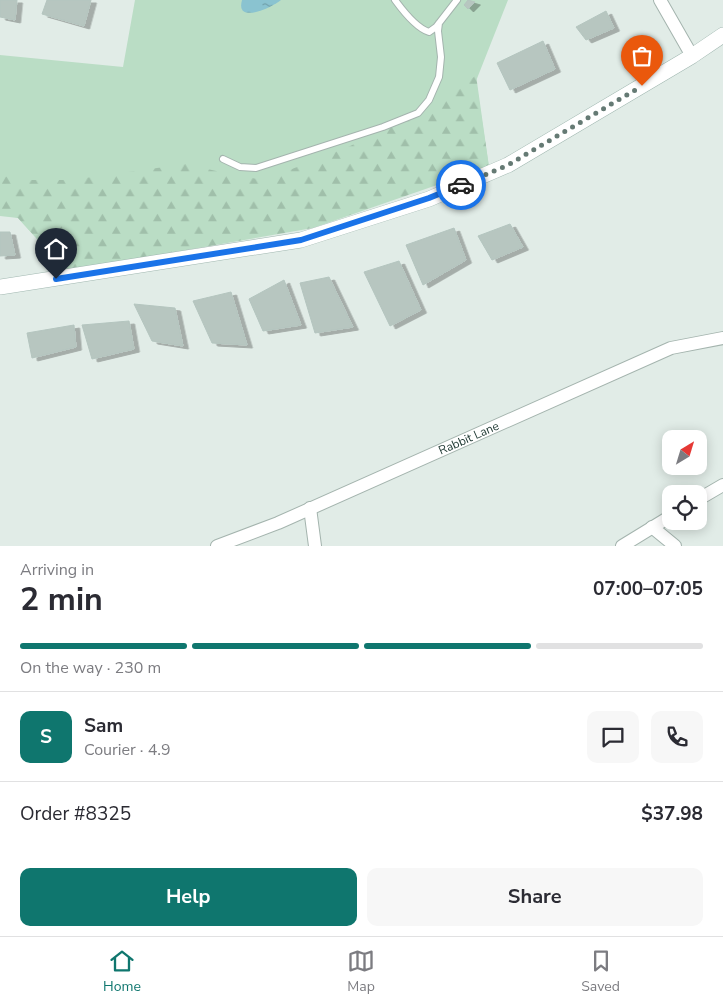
<!DOCTYPE html>
<meta charset="utf-8">
<style>
body{margin:0;font-family:"Nunito Sans",sans-serif;background:#f7f7f7;color:#2b2b33;height:100vh;display:flex;flex-direction:column;font-size:19px;white-space:nowrap}
*{box-sizing:border-box;margin:0}
p{font-size:16px;color:#7c7c81}
.icon{flex:none;width:28px;height:28px;fill:none;stroke:currentColor;stroke-width:2;stroke-linecap:round;stroke-linejoin:round}
.map{position:relative;height:546px;overflow:hidden}
.sheet{display:flex;flex-direction:column;background:#fff;flex:1}
.sheet>*{flex:none}
.needle{width:32px;rotate:38deg}
.controls{position:absolute;left:662px;top:430px;display:grid;gap:10px}
.controls a{display:grid;place-items:center;width:45px;height:45px;border-radius:10px;background:#fff;box-shadow:0 2px 12px #0003;font-size:25px}
.pin{position:absolute;display:grid;place-items:center;width:42px;height:42px;color:#fff;margin:-51px -21px;border-radius:50% 50% 50% 0;rotate:-45deg;box-shadow:0 0 5px #0007}
.pin .icon{rotate:45deg}
.courier{position:absolute;display:grid;place-items:center;width:50px;height:50px;margin:-25px;border:4px solid #1a73e8;border-radius:50%;background:#fff;color:#222;box-shadow:0 1px 6px #0007}
.summary em{font-style:normal;font-weight:700}
.summary div{display:flex;flex-direction:column-reverse}
.summary{display:flex;align-items:center;justify-content:space-between;height:85px;padding:0 20px}
h1{font-size:32px;font-weight:700;line-height:38px}
.bar{display:grid;grid-template-columns:repeat(4,1fr);gap:8px 5px;align-content:center;height:60px;padding:0 20px}
.bar i{height:6px;border-radius:4px;background:#e1e1e2}
.bar .selected{background:#0f766e}
.bar p{grid-column:span 4}
.line{display:flex;align-items:center;gap:12px;padding:0 20px;border-top:1px solid #e1e1e2}
.line div{flex:1}
.round{display:grid;place-items:center;flex:none;width:52px;height:52px;border-radius:10px;background:#f7f7f7}
.action{display:flex;gap:10px;margin-top:auto;padding:10px 20px}
.action a{flex:1;height:58px;border-radius:10px;background:#0f766e;color:#fff;font-size:20px;font-weight:700;line-height:58px;text-align:center}
.action a+a{background:#f7f7f7;color:#2b2b33}
.tabs{display:flex;justify-content:space-around;align-items:center;height:70px;border-top:1px solid #e1e1e2;background:#fff;font-size:14px;color:#7c7c81}
.tabs a{display:grid;justify-items:center;gap:2px}
.tabs .selected{color:#0f766e}
.map>svg:first-child{display:block}
.green{fill:#baddc5}
.forest{fill:url(#forest-firs)}
.water{fill:url(#water-ripples)}
.building{fill:#b7c6c0;stroke:#b4c5bf;filter:url(#shadow)}
.lines{fill:none;stroke-linecap:round;stroke-linejoin:round}
.lane-casing{stroke:#a4b4ae;stroke-width:8}
.street-casing{stroke:#a4b4ae;stroke-width:14}
.secondary-casing{stroke:#a0b7b0;stroke-width:16}
.lane{stroke:#fff;stroke-width:6}
.street{stroke:#fff;stroke-width:12}
.secondary{stroke:#fff;stroke-width:15}
.done{stroke:#657a74;stroke-width:5;stroke-dasharray:0 9}
.route{stroke:#1a73e8;stroke-width:6}
.labels{text-anchor:middle;stroke-width:4.5;stroke-linejoin:round;paint-order:stroke}
.street-label{font-size:12px;fill:#223c36;stroke:#f2f8f5}
</style>
<div class="map">
<svg width="723" height="546" viewBox="0 0 723 546">
<defs>
<pattern id="forest-firs" width="22" height="20" patternUnits="userSpaceOnUse" patternTransform="scale(1.25)"><rect width="22" height="20" fill="#baddc5"/><path d="M5 1l3.5 6h-7zM16 11l3.5 6h-7z" fill="#a0bfaa"/></pattern>
<pattern id="water-ripples" width="26" height="14" patternUnits="userSpaceOnUse" patternTransform="scale(1.25)"><rect width="26" height="14" fill="#8ac3d0"/><path d="M2 4q2-2 4 0t4 0M15 11q2-2 4 0t4 0" fill="none" stroke="#70a0aa"/></pattern>
<filter id="shadow"><feDropShadow dx="5.5" dy="3" stdDeviation="0" flood-color="#0004"/></filter>
</defs>
<rect width="100%" height="100%" fill="#e1ece7"/>
<path class="green" d="M135,0H508L476,81L489,167L66,271L18,218L0,213V55L123,67Z"/>
<path class="forest" d="M476,75L489,167L313,228L66,271L18,218L0,216V175L21,180H70L186,164L229,174L264,180L348,147L445,101Z"/>
<path class="water" d="M242,0H281C273,7 235,25 242,0Z"/>
<path class="building" d="M0,0H17L15,20L0,17Z
M47,0H91L84,26L42,14Z
M468,0L475,2L468,9L464,5Z
M606,11L614,28L586,40L576,27Z
M543,41L555,69L510,90L497,63Z
M510,224L523,247L492,260L478,236Z
M454,228L466,260L423,285L406,245Z
M0,232H10L15,255L0,256Z
M399,261L421,310L390,326L364,272Z
M329,277L353,327L315,333L300,283Z
M284,280L301,325L263,331L249,299Z
M231,292L247,345L212,343L193,301Z
M134,304L175,308L183,346L152,341Z
M129,321L134,349L92,359L82,325Z
M74,325L76,347L32,358L27,333Z"/>
<g class="lines">
<defs>
<path id="lane" d="M395,0C403,11 416,28 429,32L436,27L457,0
M223,159L240,167L256,168L383,127L418,113L429,100L439,77L441,57L438,31L439,23"/>
<g id="street">
<path d="M660,0L692,56"/>
<path d="M699,499L723,485"/>
<path d="M310,508L315,546"/>
<path d="M652,527L675,546"/>
<path id="s1" d="M217,546L278,523L671,348L723,338"/>
<path d="M622,546L671,516"/>
</g>
<path id="secondary" d="M0,287L301,240L429,199L508,165L692,56L723,35"/>
</defs>
<use href="#lane" class="lane-casing"/>
<use href="#street" class="street-casing"/>
<use href="#secondary" class="secondary-casing"/>
<use href="#lane" class="lane"/>
<use href="#street" class="street"/>
<use href="#secondary" class="secondary"/>
</g>
<g class="lines">
<path class="done" d="M461,185L508,165L642,86"/>
<path class="route" d="M56,279L301,240L429,198L461,185"/>
</g>
<g class="labels">
<g class="street-label">
<text dy="4" stroke="none"><textPath href="#s1" startOffset="274">Rabbit Lane</textPath></text>
</g>
</g>
</svg>
<div class="controls">
<a><svg class="needle" viewBox="-14 -14 28 28"><path d="M0-13l5 13h-10z" fill="#e53935"/><path d="M0 13l5-13h-10z" fill="#7c7c81"/></svg></a>
<a><svg class="icon" aria-label="locate" viewBox="0 0 24 24"><circle cx="12" cy="12" r="6"/><path d="M12 2v4M12 18v4M2 12h4M18 12h4"/></svg></a>
</div>
<div class="pin" style="left:642px;top:86px;background:#ea580c"><svg class="icon" aria-label="bag" viewBox="0 0 24 24"><path d="M5 8h14l-1 12H6zM9 8a3 3 0 0 1 6 0"/></svg></div>
<div class="pin" style="left:56px;top:279px;background:#1f2937"><svg class="icon" aria-label="home" viewBox="0 0 24 24"><path d="M3 11l9-7 9 7M6 9v11h12V9"/></svg></div>
<div class="courier" style="left:461px;top:185px"><svg class="icon" aria-label="car" viewBox="0 0 24 24"><path d="M5 17H2v-5l4-1 3-4h7l3 4 3 1v5h-3M9 17h6M6 11h13"/><circle cx="7" cy="17" r="2"/><circle cx="17" cy="17" r="2"/></svg></div>
</div>
<section class="sheet">
<div class="summary"><div><h1>2 min</h1><p>Arriving in</p></div><em>07:00–07:05</em></div>
<div class="bar"><i class="selected"></i><i class="selected"></i><i class="selected"></i><i></i><p>On the way · 230 m</p></div>
<div class="line" style="height:90px"><b class="round" style="background:#0f766e;color:#fff">S</b><div><b>Sam</b><p>Courier · 4.9</p></div><a class="round"><svg class="icon" aria-label="chat" viewBox="0 0 24 24"><path d="M4 5h16v11H9l-5 4z"/></svg></a><a class="round"><svg class="icon" aria-label="phone" viewBox="0 0 24 24"><path d="M5 4h4l2 5-3 2q2 4 5 5l2-3 5 2v4C11 20 4 13 5 4z"/></svg></a></div>
<div class="line" style="height:65px"><div>Order #8325</div><b>$37.98</b></div>
<div class="action"><a>Help</a><a>Share</a></div>
</section>
<nav class="tabs">
<a class="selected"><svg class="icon" aria-label="home" viewBox="0 0 24 24"><path d="M3 11l9-7 9 7M6 9v11h12V9"/></svg>Home</a>
<a><svg class="icon" aria-label="map" viewBox="0 0 24 24"><path d="M3 6l6-2 6 2 6-2v14l-6 2-6-2-6 2zM9 4v14M15 6v14"/></svg>Map</a>
<a><svg class="icon" aria-label="saved" viewBox="0 0 24 24"><path d="M7 4h10v16l-5-4-5 4z"/></svg>Saved</a>
</nav>
